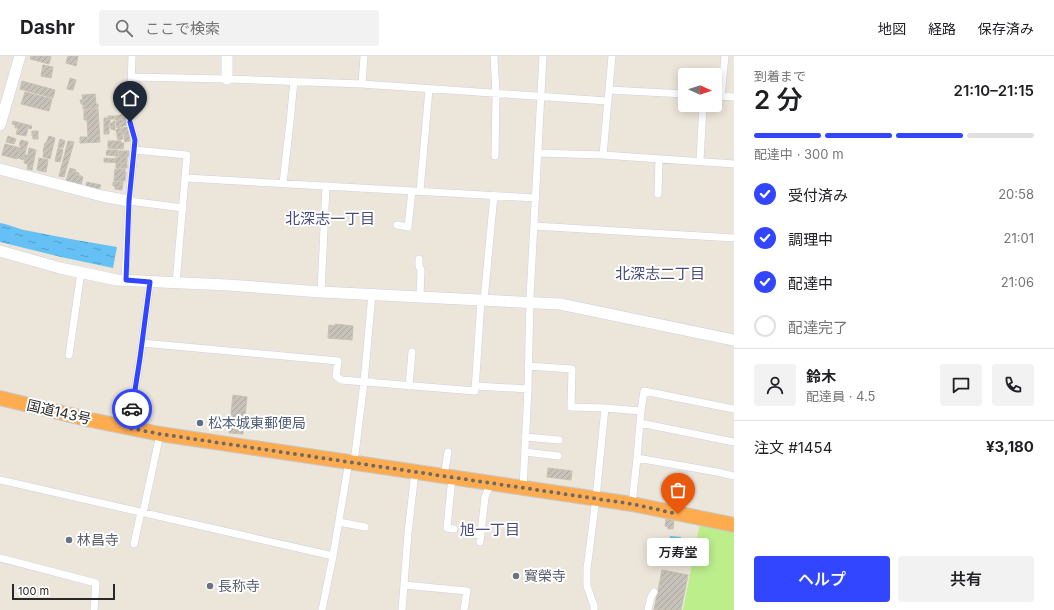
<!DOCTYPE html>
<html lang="ja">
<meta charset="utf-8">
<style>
body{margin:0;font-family:Inter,"Noto Sans JP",sans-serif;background:#f2f2f2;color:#202124;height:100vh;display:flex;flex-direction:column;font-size:15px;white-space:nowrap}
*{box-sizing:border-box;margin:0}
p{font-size:13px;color:#757577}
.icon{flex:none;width:22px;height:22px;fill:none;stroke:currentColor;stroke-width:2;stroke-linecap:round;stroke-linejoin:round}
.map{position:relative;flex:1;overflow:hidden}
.drawer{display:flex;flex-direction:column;background:#fff;width:320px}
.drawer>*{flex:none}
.needle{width:26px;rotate:93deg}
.buttons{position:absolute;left:678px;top:12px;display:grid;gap:8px}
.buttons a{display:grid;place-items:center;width:44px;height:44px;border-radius:4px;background:#fff;box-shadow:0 2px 10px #0003;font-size:20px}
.scale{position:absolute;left:12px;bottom:10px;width:103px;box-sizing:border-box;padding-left:4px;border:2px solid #282828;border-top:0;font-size:11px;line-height:14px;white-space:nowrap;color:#282828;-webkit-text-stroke:3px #fff;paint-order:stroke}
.pin{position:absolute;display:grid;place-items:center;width:34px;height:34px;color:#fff;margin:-41px -17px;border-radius:50% 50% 50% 0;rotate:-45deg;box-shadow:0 0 4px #0007}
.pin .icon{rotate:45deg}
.courier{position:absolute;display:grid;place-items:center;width:40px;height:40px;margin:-20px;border:3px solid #3246ff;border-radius:50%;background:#fff;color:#222;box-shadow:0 1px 5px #0007}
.bubble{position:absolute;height:28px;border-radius:4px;background:#fff;box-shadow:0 2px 10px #0003;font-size:13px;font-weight:600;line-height:28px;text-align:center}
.head em{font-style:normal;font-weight:600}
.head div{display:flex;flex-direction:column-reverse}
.head{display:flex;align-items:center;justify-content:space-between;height:68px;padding:0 20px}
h1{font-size:26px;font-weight:600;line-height:30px}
.bar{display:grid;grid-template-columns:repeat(4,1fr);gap:6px 4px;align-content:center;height:48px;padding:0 20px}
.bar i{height:5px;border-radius:3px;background:#e0e0e0}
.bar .on{background:#3246ff}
.bar p{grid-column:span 4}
.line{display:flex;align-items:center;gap:10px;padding:0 20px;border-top:1px solid #e0e0e0}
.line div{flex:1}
.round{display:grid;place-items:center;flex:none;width:42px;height:42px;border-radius:4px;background:#f2f2f2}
ol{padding:0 20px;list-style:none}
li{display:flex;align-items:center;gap:12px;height:44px}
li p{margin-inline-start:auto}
li .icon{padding:4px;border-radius:50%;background:#3246ff;color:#fff;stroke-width:4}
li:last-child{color:#757577}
li i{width:22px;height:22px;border:2px solid #e0e0e0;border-radius:50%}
.button{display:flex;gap:8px;margin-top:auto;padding:8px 20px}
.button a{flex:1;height:46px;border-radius:4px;background:#3246ff;color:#fff;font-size:16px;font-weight:600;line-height:46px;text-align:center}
.button a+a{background:#f2f2f2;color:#202124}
header{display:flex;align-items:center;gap:24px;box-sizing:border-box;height:56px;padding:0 20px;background:#fff;border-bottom:1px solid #e0e0e0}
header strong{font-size:19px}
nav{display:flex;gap:22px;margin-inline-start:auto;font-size:14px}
.search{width:280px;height:36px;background:#f2f2f2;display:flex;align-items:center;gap:10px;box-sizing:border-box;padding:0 14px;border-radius:4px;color:#757577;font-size:15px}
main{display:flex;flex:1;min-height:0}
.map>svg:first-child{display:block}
.pitch{fill:#bcee8c}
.water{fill:url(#water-ripples)}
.building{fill:url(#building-hatch);stroke:#c7c1b2}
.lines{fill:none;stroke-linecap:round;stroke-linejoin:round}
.street-casing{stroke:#ced0e2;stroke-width:8}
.secondary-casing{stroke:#ced0e2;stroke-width:12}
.highway-casing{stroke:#c7c7c7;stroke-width:16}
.street{stroke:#fff;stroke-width:7}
.secondary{stroke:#fff;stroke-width:11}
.highway{stroke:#ffac50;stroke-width:14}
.done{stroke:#6d6a66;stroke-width:4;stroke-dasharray:0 7.2}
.route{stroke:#3246ff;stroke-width:5}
.service-dot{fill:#5c6f8a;stroke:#fff;stroke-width:1.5}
.worship-dot{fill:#6b7280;stroke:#fff;stroke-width:1.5}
.labels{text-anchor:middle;stroke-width:4;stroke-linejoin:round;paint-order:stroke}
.street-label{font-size:14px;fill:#282828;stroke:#fff}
.service-label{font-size:14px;fill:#4e5e75;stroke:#fff;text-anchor:start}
.worship-label{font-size:14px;fill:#5b616d;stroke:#fff;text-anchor:start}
.neighbourhood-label{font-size:15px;fill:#464b7b;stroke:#fff}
</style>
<header>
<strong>Dashr</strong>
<div class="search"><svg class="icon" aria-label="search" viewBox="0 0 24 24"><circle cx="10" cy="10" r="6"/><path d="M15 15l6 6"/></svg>ここで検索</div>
<nav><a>地図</a><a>経路</a><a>保存済み</a></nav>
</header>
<main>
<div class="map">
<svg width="734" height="554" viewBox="0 0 734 554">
<defs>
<pattern id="water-ripples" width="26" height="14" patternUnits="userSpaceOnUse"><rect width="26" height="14" fill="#65c1f5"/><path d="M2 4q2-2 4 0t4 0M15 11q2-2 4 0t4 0" fill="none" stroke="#539dc6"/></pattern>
<pattern id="building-hatch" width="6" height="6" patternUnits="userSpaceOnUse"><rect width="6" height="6" fill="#c7c2b9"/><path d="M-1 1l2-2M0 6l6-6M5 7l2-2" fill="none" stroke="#aba79f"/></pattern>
</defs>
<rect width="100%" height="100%" fill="#ece5d9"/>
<path class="pitch" d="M700,467L734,474V554H683Z"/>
<path class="water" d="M0,167C8,168 16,172 24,174C55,180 86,186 117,191L113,212L61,201L0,186Z
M670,480L681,481L677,506L667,504Z"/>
<path class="building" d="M31,0H51L49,8L30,3Z
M68,0H78L76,10L66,7Z
M43,9L53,11L51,22L41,20Z
M70,22L76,24L73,34L67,33Z
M22,25L55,34L53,42L20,33Z
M25,36L52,43L49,55L21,48Z
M95,38L96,48H98V52L83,53V48H81L80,44H83L82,39Z
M98,53L100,86L80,87V81H88L87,64H84V54Z
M125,58L126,62L115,64V60Z
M108,60H114V63H110V66H109V78H104V62H108Z
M126,63L127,69L117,72L116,65Z
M13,65L32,70L31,73L28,72L26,80L16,78L18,72H15V69L12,68Z
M113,65H115V74L111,73L110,67H113Z
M128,71L129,78L123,79L121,72Z
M120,72L123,83L118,84L116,74Z
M32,75H38V83H33V80H32Z
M129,79L130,85L125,86L124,80Z
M8,80L16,83L14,88L6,86Z
M49,80L55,82L50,103L43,101L44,96H43L45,87H46Z
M60,83L65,85L63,92L58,91Z
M21,84L28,86L23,104L18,102L21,90L19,89Z
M68,85L74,86L64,121L59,120Z
M108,85H121V87H124L123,93L108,92Z
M5,88L20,92L17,103L2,99Z
M29,92L36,94L32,114L27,113L28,108L24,107L25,99H28Z
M58,92L63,94L60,106L55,105Z
M107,94H118V100L106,99Z
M119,95H129L128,101H119Z
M116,101L127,102V107L104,106V102L116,103Z
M39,102L48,104L46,116L37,114Z
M116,107L127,108V112H116Z
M70,112L76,114L75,116L79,117L77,127L66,125Z
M115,113H125V116H126L125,125H114Z
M79,119L83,121L81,129L77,128Z
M87,126L101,129L99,133L86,130Z
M113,126H123L122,134L115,133V130H113Z
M335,268L353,270L352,284L328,282L329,269L335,270Z
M233,339L247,341L243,378L229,377Z
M548,412L572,415L571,424L547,421Z
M666,463L674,464L673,473H668V471L665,470Z
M662,514L688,519L681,554H654Z"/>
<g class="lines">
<defs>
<path id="street" d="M494,0L496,38L495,100
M132,21L227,23L362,28L607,45
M362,28L364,0
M609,34L685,38
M715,40L734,41
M721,40L725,0
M134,94L187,99L176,227
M538,97L603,99L734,108
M603,99L612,0
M700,105L703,49
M186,122L536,142
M283,127L290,66L294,25
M420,135L429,33
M658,138L659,103
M129,145L183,152
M397,169L408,171L412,135
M534,170L734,182
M419,203V210L421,214L420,241
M125,224L129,145L135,84L130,66L132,0
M321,236L326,130
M484,244L494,139
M142,287L338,305L336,320L341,324L475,335L481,244
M69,299L81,216
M528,310L572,313L571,351L605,352L641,355
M409,330L412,296
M475,330L528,333
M640,367L734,386
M129,372L140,302L150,226
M525,381L559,384
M525,396L558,400
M637,402L641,355L644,335L734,353
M354,406L364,326L372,238
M444,420L448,396
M452,421L447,472L454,473
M0,424L333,500
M523,432L528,333L530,241L543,0
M632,448L637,402L717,416L734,420
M143,457L160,378
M339,466L365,471
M472,478L481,479
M480,486L485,441L488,434L489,427
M134,488L141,456
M0,502L96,527L94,554
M404,529L467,535L464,554
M322,554L333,500L349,405
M402,554L408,477L415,416
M594,554V550L587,530V513L596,442L605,352
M648,554L651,541L654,536"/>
<path id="secondary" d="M227,23V0
M0,69L20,0
M0,113L102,140L129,145
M0,195L60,212L117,224L228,229L321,236L560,248L734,284"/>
<path id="highway" d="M0,342L91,364L160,378L632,448L734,469"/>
</defs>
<use href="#street" class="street-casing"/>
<use href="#secondary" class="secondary-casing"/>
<use href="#highway" class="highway-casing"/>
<use href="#street" class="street"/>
<use href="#secondary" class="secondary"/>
<use href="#highway" class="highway"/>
</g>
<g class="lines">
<path class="done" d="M132,353L129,372L160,378L632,448L678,458"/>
<path class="route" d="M130,66L135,84L129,145L126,224L150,226L140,302L132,353"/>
</g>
<circle class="service-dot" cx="200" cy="367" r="4"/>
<g class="worship-dot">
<circle cx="69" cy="484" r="4"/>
<circle cx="516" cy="520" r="4"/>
<circle cx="210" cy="530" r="4"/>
</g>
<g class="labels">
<g class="street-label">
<text transform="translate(59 356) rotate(13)" y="5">国道143号</text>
</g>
<g class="service-label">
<text x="208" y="372">松本城東郵便局</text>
</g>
<g class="worship-label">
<text x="77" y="489">林昌寺</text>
<text x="524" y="525">寳榮寺</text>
<text x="218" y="535">長称寺</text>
</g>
<g class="neighbourhood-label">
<text x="330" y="168">北深志一丁目</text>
<text x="660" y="223">北深志二丁目</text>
<text x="490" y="479">旭一丁目</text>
</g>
</g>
</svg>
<div class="buttons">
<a><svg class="needle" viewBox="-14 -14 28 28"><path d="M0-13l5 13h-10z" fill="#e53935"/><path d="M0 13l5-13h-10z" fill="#757577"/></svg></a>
</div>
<div class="scale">100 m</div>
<div class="pin" style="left:678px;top:458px;background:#ea580c"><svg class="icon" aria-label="bag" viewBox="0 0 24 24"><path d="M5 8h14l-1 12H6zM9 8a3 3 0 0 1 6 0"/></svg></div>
<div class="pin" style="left:130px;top:66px;background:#1f2937"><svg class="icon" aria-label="home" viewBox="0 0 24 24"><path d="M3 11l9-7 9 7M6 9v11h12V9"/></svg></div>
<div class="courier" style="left:132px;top:353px"><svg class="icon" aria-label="car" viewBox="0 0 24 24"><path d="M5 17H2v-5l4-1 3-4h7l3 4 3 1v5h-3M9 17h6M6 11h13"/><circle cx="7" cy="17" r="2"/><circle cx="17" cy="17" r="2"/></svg></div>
<div class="bubble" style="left:647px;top:482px;width:62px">万寿堂</div>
</div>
<section class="drawer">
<div class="head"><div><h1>2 分</h1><p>到着まで</p></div><em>21:10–21:15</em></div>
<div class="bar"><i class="on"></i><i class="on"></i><i class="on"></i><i></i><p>配達中 · 300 m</p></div>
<ol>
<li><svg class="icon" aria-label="check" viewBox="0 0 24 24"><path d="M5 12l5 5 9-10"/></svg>受付済み<p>20:58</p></li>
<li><svg class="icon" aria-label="check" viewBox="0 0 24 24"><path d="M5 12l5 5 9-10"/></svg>調理中<p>21:01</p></li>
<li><svg class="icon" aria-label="check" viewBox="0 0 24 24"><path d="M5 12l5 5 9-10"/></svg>配達中<p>21:06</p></li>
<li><i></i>配達完了</li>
</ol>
<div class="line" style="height:72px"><a class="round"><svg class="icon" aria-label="person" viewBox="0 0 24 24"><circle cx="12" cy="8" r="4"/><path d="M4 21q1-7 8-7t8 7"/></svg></a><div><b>鈴木</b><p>配達員 · 4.5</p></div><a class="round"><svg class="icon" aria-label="chat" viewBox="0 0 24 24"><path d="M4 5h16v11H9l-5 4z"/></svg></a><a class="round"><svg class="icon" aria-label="phone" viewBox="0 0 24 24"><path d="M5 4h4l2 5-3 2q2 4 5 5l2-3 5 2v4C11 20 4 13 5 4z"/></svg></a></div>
<div class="line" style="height:52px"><div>注文 #1454</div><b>¥3,180</b></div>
<div class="button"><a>ヘルプ</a><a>共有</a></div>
</section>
</main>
